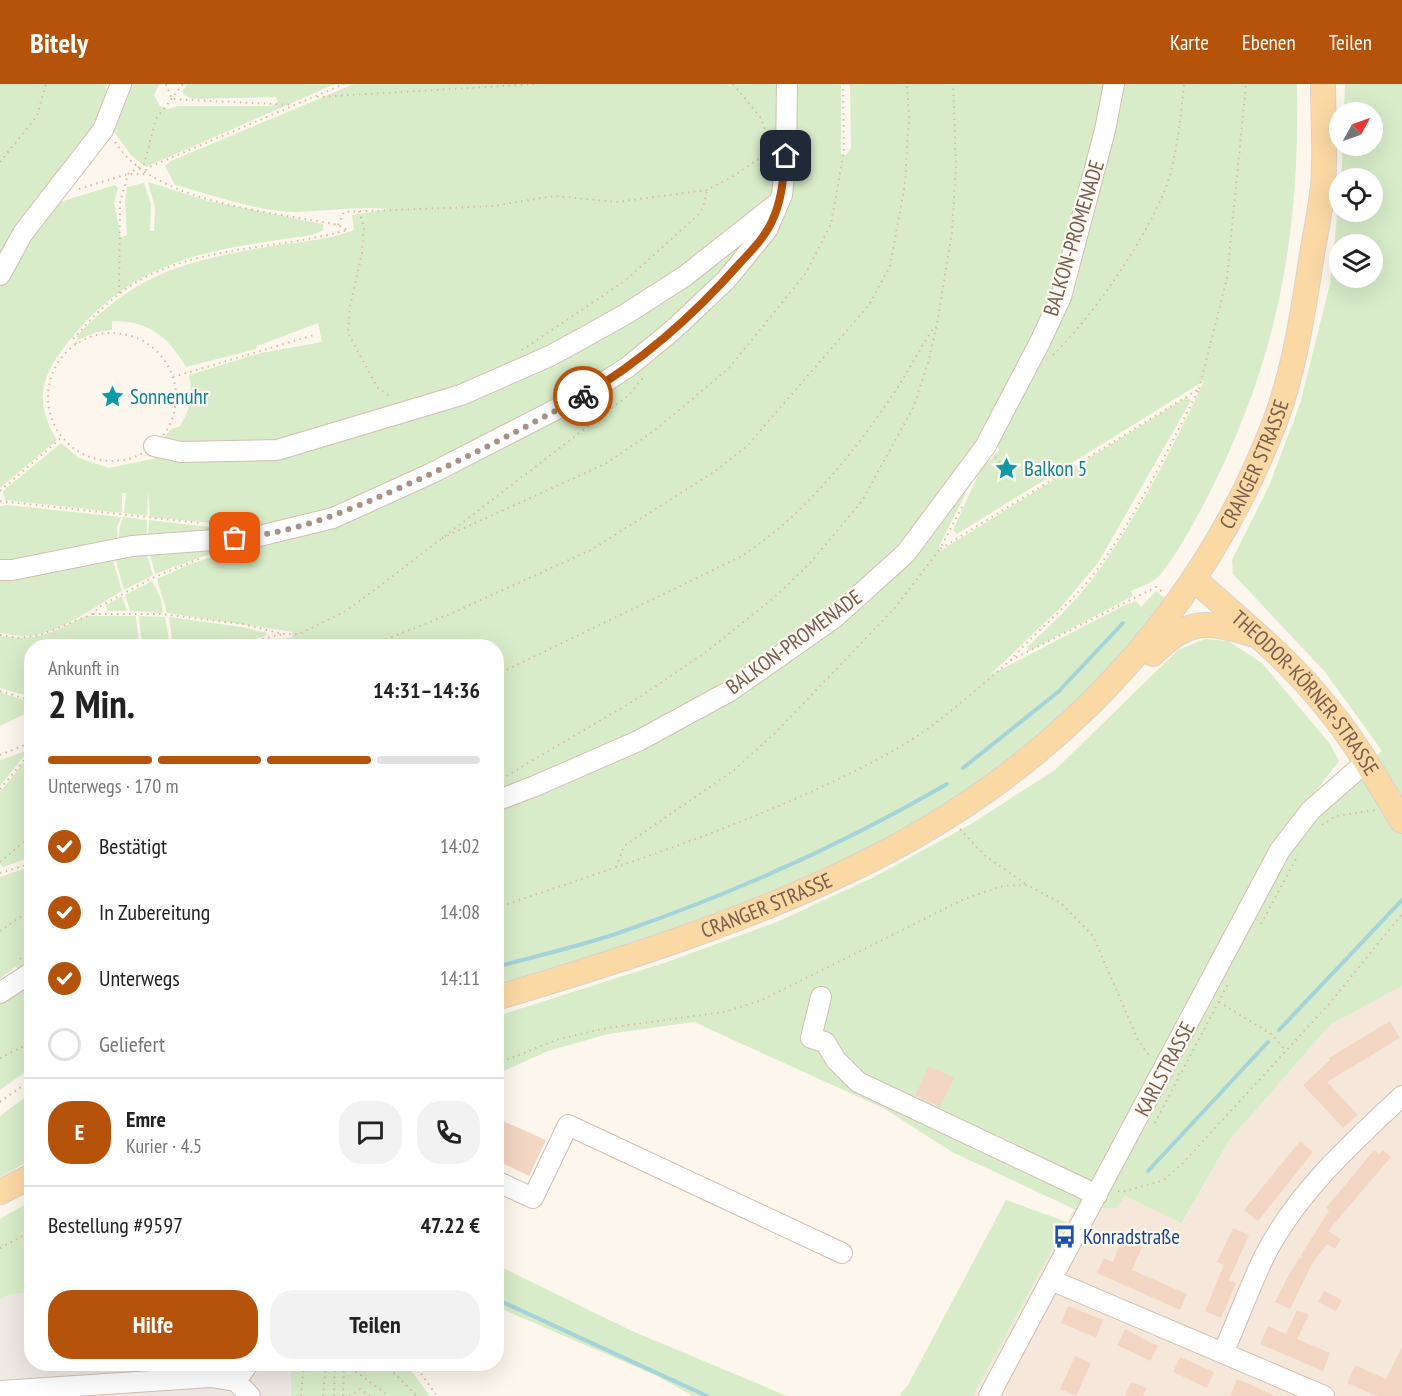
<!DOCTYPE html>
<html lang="de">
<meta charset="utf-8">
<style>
body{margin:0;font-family:"PT Sans Narrow",sans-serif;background:#f2f2f2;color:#222;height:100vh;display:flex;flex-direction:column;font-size:22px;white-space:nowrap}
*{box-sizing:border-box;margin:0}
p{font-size:20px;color:#767676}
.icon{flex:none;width:33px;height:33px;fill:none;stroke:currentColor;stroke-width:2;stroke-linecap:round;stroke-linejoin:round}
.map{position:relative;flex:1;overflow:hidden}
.drawer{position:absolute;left:24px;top:555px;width:480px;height:732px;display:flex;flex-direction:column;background:#fff;border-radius:24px;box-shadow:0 6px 24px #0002}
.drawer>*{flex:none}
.needle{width:39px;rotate:50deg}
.fabs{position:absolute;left:1329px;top:18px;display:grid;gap:12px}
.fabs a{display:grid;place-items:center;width:54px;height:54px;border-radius:50%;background:#fff;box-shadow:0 6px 24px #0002;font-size:30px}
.pin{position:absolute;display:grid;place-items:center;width:51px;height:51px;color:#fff;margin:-26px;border-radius:12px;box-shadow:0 3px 9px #0006}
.courier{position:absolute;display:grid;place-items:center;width:60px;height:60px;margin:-30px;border:4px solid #b45309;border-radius:50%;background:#fff;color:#222;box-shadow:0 2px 8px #0007}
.headline em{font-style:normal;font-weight:600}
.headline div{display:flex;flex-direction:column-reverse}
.headline{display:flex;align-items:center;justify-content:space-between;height:102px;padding:0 24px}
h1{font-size:39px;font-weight:600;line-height:45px}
.bar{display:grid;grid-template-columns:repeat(4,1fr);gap:9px 6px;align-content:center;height:72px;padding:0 24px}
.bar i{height:8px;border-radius:4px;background:#e0e0e0}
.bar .current{background:#b45309}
.bar p{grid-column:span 4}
.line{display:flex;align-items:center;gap:15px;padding:0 24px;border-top:2px solid #e0e0e0}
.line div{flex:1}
.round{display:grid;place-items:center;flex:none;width:63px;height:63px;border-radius:24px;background:#f2f2f2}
ol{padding:0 24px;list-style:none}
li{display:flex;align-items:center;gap:18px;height:66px}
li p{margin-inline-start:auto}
li .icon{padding:6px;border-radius:50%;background:#b45309;color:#fff;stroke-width:4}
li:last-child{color:#767676}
li i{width:33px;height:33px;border:3px solid #e0e0e0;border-radius:50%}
.action{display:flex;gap:12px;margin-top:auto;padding:12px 24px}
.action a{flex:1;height:69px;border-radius:24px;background:#b45309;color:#fff;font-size:24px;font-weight:600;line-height:69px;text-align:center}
.action a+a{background:#f2f2f2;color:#222}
header{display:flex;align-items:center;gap:36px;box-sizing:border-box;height:84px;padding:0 30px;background:#b45309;color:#fff}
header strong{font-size:28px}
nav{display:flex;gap:33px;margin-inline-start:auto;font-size:21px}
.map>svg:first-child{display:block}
.residential{fill:#f5e8da}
.industrial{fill:#efe9e4}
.green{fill:#d8ecc9;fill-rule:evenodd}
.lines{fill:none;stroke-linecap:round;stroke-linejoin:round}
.stream{stroke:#a5d3da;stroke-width:4}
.building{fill:#f3d5c3}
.minor-casing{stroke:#d1beb0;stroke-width:22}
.major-casing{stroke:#dad1cd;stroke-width:26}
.path{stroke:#d9b8a5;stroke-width:2;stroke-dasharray:1.5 4.5;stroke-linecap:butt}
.minor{stroke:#fff;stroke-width:20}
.major{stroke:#fbd9a5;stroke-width:24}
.done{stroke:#a89285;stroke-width:6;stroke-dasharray:0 10.8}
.route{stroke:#b45309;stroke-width:8}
.labels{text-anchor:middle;stroke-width:4.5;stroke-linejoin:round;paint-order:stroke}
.street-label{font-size:21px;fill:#7a5c4d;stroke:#fffaf3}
.culture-label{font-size:21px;fill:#0d838f;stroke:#fffaf3;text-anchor:start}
.transit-label{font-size:21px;fill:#164399;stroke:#fffaf3;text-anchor:start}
</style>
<header>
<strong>Bitely</strong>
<nav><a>Karte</a><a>Ebenen</a><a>Teilen</a></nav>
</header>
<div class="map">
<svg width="1402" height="1312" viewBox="0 0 1402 1312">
<rect width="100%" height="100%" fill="#fdf6ec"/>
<path class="residential" d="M1402,902V1312H973L1074,1125L1116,1124L1124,1112L1183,1138L1228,1058L1330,941Z"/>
<path class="industrial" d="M31,1208L32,1280H291V1312H0V1216L8,1211Z"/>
<path class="green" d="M0,0H107L101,37L0,176Z
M124,0H159L154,11L160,22L169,25L178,22H272L278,18L276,13L193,15L184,11L182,7L188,0H335L146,83L131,71L108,40Z
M354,0H783L782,22L777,27L776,62L783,66L779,109L640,215L528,278L462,305L275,359H160L171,345L180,342C191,324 193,312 189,291L261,269L322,258L318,239L257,262L256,265L186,283C167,252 150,237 112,237V246L97,248L78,256L77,252C137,187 193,175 278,161C303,157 330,156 354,146L352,131L389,125C358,122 328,127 297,128C257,128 214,111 175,101L165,82L171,77Z
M789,0H841V70L846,71L851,64L850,0H1106L1085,101L1055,212L984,350L972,363L977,367L911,456L851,511L726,603L635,651L497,711L496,562H242L292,553L293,548L167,529L157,495L190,480L332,437L586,313L776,138Z
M1119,0H1297C1300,152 1278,274 1209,410C1199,430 1173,478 1159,492C1153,499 1139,503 1131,507L1133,512L1029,567L1027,563C1050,542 1072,521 1091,497C1133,441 1174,362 1204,297L957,450L953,446L986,374L989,377L999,366L996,361L1038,274Z
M1345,0H1402V902L1330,941L1228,1058L1182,1139L1125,1112L1116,1124L1074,1125L952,1068L885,1025L694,938L608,950L548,967L497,990V932L667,878L779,837L874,793L971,740L1055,686L1178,566L1205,555L1228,557L1262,579L1330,660L1339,677L1311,714L1317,720L1382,667L1325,588L1233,490L1232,476L1269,402L1300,320L1330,200L1339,115L1340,128H1372V94H1341L1343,62H1372V28H1344ZM1340,160H1372V194H1340Z
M148,98L208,117L323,140V146L312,151C210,166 138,172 69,257C41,291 33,317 57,356L0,404V196L34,136L52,128L60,118L115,101L118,104L114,119L121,153L127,151L125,119L127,103L144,99L151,120L150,147H154L155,124Z
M770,134L687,227L583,307L328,430L259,447L244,442L150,433L148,407L147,432L124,429L126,409H122V429L5,416L3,407L61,359L79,374L109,384L166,372L233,371L553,273Z
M1187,313L1191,316L1182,332L1098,479L1060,524L990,591L1123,522L1136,517L1141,523L1156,507L1166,515L1113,582L1047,650L942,726L774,812L497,904V720L800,563L961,407L966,409L939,462L940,467Z
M7,421L121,433L117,444L118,462L0,484V422Z
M123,433L147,436V458L119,462V445Z
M149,436L246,447L148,452Z
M231,462L155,490L149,465Z
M145,465L153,491L124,506L114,470Z
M111,470L122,507C94,523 53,555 19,552C12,552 6,549 0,549V490Z
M152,497L161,515L163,529L130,527L125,511Z
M122,512L127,527H107L106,521Z
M86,532H136L139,562H32L31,613L0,604V552C41,557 50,549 86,532Z
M139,532L165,533L170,562H142Z
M169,533L242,543L267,549L264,553L226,562H173Z
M0,608L31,619V627L0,642Z
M29,666L0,702V676Z
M31,669V773L3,783L0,780V708Z
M26,784H31V879L23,884L15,883L0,895V793Z
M31,893V984L0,1006V914Z
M31,1009V1076L0,1093V1032Z
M1006,1116L1067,1138L973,1312H899L908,1301Z
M31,1117V1208L8,1211L0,1216V1135Z
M497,1181L632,1247L787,1312H693L657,1292L497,1223Z
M291,1280H406L430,1312H291Z"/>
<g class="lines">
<path class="stream" d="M963,684L1058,608L1123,539
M496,883C539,871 582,862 624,847C736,808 844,760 947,700
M1279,946L1402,816
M1148,1087L1268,958
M496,1215L707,1312"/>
</g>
<path class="building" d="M1390,937L1400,954L1327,998L1358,1031L1343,1044L1303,1001L1330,976L1329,974Z
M929,982L954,994L940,1023L915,1011Z
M496,1034L546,1056L529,1092L496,1076Z
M1300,1057L1313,1068L1258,1137L1244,1126Z
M1374,1066L1379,1070L1383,1066L1391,1073L1328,1147L1341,1155L1335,1165L1327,1160L1312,1180L1290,1225L1275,1218L1291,1187L1299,1174L1302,1175L1301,1171L1329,1127L1326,1124Z
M1233,1144L1249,1151L1229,1196L1236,1199L1221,1234L1205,1227L1224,1181L1217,1178Z
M1122,1154L1142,1163L1132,1186L1187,1210L1180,1226L1097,1189L1104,1174L1113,1178Z
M1324,1207L1342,1216L1336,1227L1318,1218Z
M1068,1222L1103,1236L1096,1254L1061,1239Z
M1297,1226L1309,1231L1297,1255L1330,1269L1323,1287L1260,1260L1268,1242L1286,1250Z
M1125,1245L1158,1262L1150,1277L1117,1261Z
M1402,1263V1312H1377L1347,1299L1355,1281L1386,1295Z
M1075,1272L1091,1279L1076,1312L1060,1305Z
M1180,1273L1214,1288L1207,1304L1173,1288Z
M1237,1295L1254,1302L1275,1312H1230Z
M1131,1298L1147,1304L1143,1312H1125Z"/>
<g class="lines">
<defs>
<path id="minor" d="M0,191L23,149L103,46L121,0
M154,362L181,368L277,366L461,311L552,271L626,230L685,192L779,118
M0,486H12L132,462L255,453L333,434L432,389L586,310L628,283L673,246L726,196L767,146L782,111L786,72L787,0
M496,717L535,702L638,657L730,607L834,534L906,469L985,363L1040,258L1061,213L1105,46L1114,0
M0,909L32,888
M821,913L811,954L825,958L836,976L858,998L1097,1111
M496,1097L533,1114L568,1041L842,1169
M1051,1196L1324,1312
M1224,1267C1237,1237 1249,1205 1263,1175C1295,1110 1350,1061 1402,1012
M236,1297L248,1280
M0,1307L211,1293L236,1297L250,1312
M989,1312L1280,766L1311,726L1366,678"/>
<g id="major">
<path id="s1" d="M1194,495C1240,536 1291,577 1329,626C1357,660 1379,699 1402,737"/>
<path d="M1153,570C1188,534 1206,537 1251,550"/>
<path id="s2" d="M496,914C616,878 735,841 848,787C1045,694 1198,540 1276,335C1294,286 1302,234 1310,183C1314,156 1320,129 1323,102C1326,69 1323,34 1323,0"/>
<path d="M0,1108L32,1092"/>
</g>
</defs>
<use href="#minor" class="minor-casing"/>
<use href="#major" class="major-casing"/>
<path class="path" d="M166,0L172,15L293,21
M733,0L761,34L769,58
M317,13L537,0
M115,58C154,120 271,127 338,141L347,146
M0,78L37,32L46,0
M79,105L128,90H145L147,84L344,0
M359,127L364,143L362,169L350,222L348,249L377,303L392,314
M338,141L344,128L492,122L555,112L617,118L707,106L732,93L769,68
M119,209L120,119L128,90L144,80L156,35L183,0
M48 313a64 64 0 1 1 128 0a64 64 0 1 1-128 0Z
M76,260L73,255C87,239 102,223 119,210C184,160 271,168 347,146
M522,266L626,196L698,131L703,124L707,106
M1053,271C1092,234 1155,143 1170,91C1178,61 1181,31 1184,0
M173,293L314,251
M1199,305L1227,194L1246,0
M995,373L1006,385
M0,407L61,354
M0,417L201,439
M962,423L940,465L1199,305C1169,364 1139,426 1101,480C1076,517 1039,543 1011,576L1156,503L1162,508
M442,454L605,380L654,347L729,284L806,189L831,140L844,67L843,0
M93,530H161L243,540L283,550H299L346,527L381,501L629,311L645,291
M0,551L19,554L40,551L93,530L99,523L152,494L201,474
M233,562L283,550
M369,562L450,530L591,466L714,388L747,362L869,221L890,182L905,100L909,32L907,0
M496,591L740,473C803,433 853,370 894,309C909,287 920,263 935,242
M0,607L32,617
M0,671L32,658
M496,698L640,613L706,568L777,511L811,478L862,417L913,324L929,276L937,240L952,148L956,82L953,0
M0,705L32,667
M1322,741L1336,732L1376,726
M960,745L983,770L1027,801
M0,778L32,751
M616,783L624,762L733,687L775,649L894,525L940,465
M0,789L32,779
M496,824C630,778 767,736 891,668C935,644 973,608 1011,576
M1261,840L1298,771
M0,847L32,825
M20,875L32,864
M1219,918L1271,950L1286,967
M0,974L32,958
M496,980L559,955L607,944L724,928L762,916L964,815L1003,802L1027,801L1061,819L1093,852L1138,956L1150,973
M1178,990L1180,991L1228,900
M0,1018L32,995
M1155,1039L1180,991
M1118,1107L1122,1108L1164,1096L1183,1079L1329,920L1402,830
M0,1164L32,1147
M346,1280L389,1312
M385,1280L417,1312
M414,1280L437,1312
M301,1312L304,1280
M323,1312L326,1280
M334,1312L335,1280
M343,1312L344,1280
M349,1312L360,1305L370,1312"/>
<use href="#minor" class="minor"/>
<use href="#major" class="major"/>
</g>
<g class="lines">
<path class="done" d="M235,454C297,449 347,427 404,402C465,375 524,344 583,312"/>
<path class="route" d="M583,312C642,277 695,230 740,179C752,166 766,152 773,135C782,115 783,94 786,72"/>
</g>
<defs>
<symbol id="sight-bare" viewBox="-9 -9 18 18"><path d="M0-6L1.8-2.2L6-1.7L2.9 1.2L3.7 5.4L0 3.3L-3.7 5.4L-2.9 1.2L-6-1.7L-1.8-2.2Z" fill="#0f9aa8" stroke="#fffaf3" stroke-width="2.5" paint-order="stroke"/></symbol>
<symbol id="bus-bare" viewBox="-9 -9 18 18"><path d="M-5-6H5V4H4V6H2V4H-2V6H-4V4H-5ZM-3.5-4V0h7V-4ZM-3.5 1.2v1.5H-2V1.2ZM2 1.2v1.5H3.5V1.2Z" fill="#1a4fb4" stroke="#fffaf3" stroke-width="2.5" paint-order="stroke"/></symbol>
</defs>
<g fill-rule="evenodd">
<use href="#sight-bare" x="96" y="296" width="33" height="33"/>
<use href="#sight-bare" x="990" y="368" width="33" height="33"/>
<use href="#bus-bare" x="1048" y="1136" width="33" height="33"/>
</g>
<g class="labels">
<g class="street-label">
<text transform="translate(1074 154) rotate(-73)" y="7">BALKON-PROMENADE</text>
<text dy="7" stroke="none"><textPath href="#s2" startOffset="963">CRANGER STRASSE</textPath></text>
<text transform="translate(794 558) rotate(-36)" y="7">BALKON-PROMENADE</text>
<text dy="7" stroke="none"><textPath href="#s1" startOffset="160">THEODOR-KÖRNER-STRASSE</textPath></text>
<text dy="7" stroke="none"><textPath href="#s2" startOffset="286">CRANGER STRASSE</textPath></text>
<text transform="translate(1165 985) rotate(-62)" y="7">KARLSTRASSE</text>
</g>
<g class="culture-label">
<text x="130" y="320">Sonnenuhr</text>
<text x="1024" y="392">Balkon 5</text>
</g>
<g class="transit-label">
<text x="1083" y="1160">Konradstraße</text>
</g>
</g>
</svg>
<div class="fabs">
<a><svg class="needle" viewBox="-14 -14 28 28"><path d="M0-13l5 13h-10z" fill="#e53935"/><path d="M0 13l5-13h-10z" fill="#767676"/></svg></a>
<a><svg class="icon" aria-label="locate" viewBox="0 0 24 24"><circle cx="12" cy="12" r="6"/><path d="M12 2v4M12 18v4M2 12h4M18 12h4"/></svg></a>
<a><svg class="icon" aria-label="layers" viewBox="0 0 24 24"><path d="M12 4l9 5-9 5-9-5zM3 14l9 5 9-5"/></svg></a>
</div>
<div class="pin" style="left:235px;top:454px;background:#ea580c"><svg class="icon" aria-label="bag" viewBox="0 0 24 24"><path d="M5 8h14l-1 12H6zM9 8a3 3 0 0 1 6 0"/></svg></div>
<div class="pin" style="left:786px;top:72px;background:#1f2937"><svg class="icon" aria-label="home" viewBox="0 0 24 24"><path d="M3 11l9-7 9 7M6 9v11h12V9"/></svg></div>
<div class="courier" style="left:583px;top:312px"><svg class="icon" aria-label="bike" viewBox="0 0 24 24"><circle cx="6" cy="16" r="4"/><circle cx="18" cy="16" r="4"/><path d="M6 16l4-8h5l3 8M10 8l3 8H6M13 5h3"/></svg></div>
<section class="drawer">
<div class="headline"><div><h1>2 Min.</h1><p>Ankunft in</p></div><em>14:31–14:36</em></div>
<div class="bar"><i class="current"></i><i class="current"></i><i class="current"></i><i></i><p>Unterwegs · 170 m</p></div>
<ol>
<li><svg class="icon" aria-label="check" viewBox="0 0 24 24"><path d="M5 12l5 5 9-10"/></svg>Bestätigt<p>14:02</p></li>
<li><svg class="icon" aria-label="check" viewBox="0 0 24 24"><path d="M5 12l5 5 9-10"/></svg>In Zubereitung<p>14:08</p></li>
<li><svg class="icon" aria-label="check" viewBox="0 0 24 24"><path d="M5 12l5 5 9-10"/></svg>Unterwegs<p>14:11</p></li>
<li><i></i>Geliefert</li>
</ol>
<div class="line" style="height:108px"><b class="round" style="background:#b45309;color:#fff">E</b><div><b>Emre</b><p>Kurier · 4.5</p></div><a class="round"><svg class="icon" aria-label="chat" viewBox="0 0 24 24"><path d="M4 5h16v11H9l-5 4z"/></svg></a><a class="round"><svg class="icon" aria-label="phone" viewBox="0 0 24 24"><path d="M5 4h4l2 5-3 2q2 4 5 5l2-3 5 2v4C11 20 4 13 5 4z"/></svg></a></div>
<div class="line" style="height:78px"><div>Bestellung #9597</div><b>47.22 €</b></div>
<div class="action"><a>Hilfe</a><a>Teilen</a></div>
</section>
</div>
